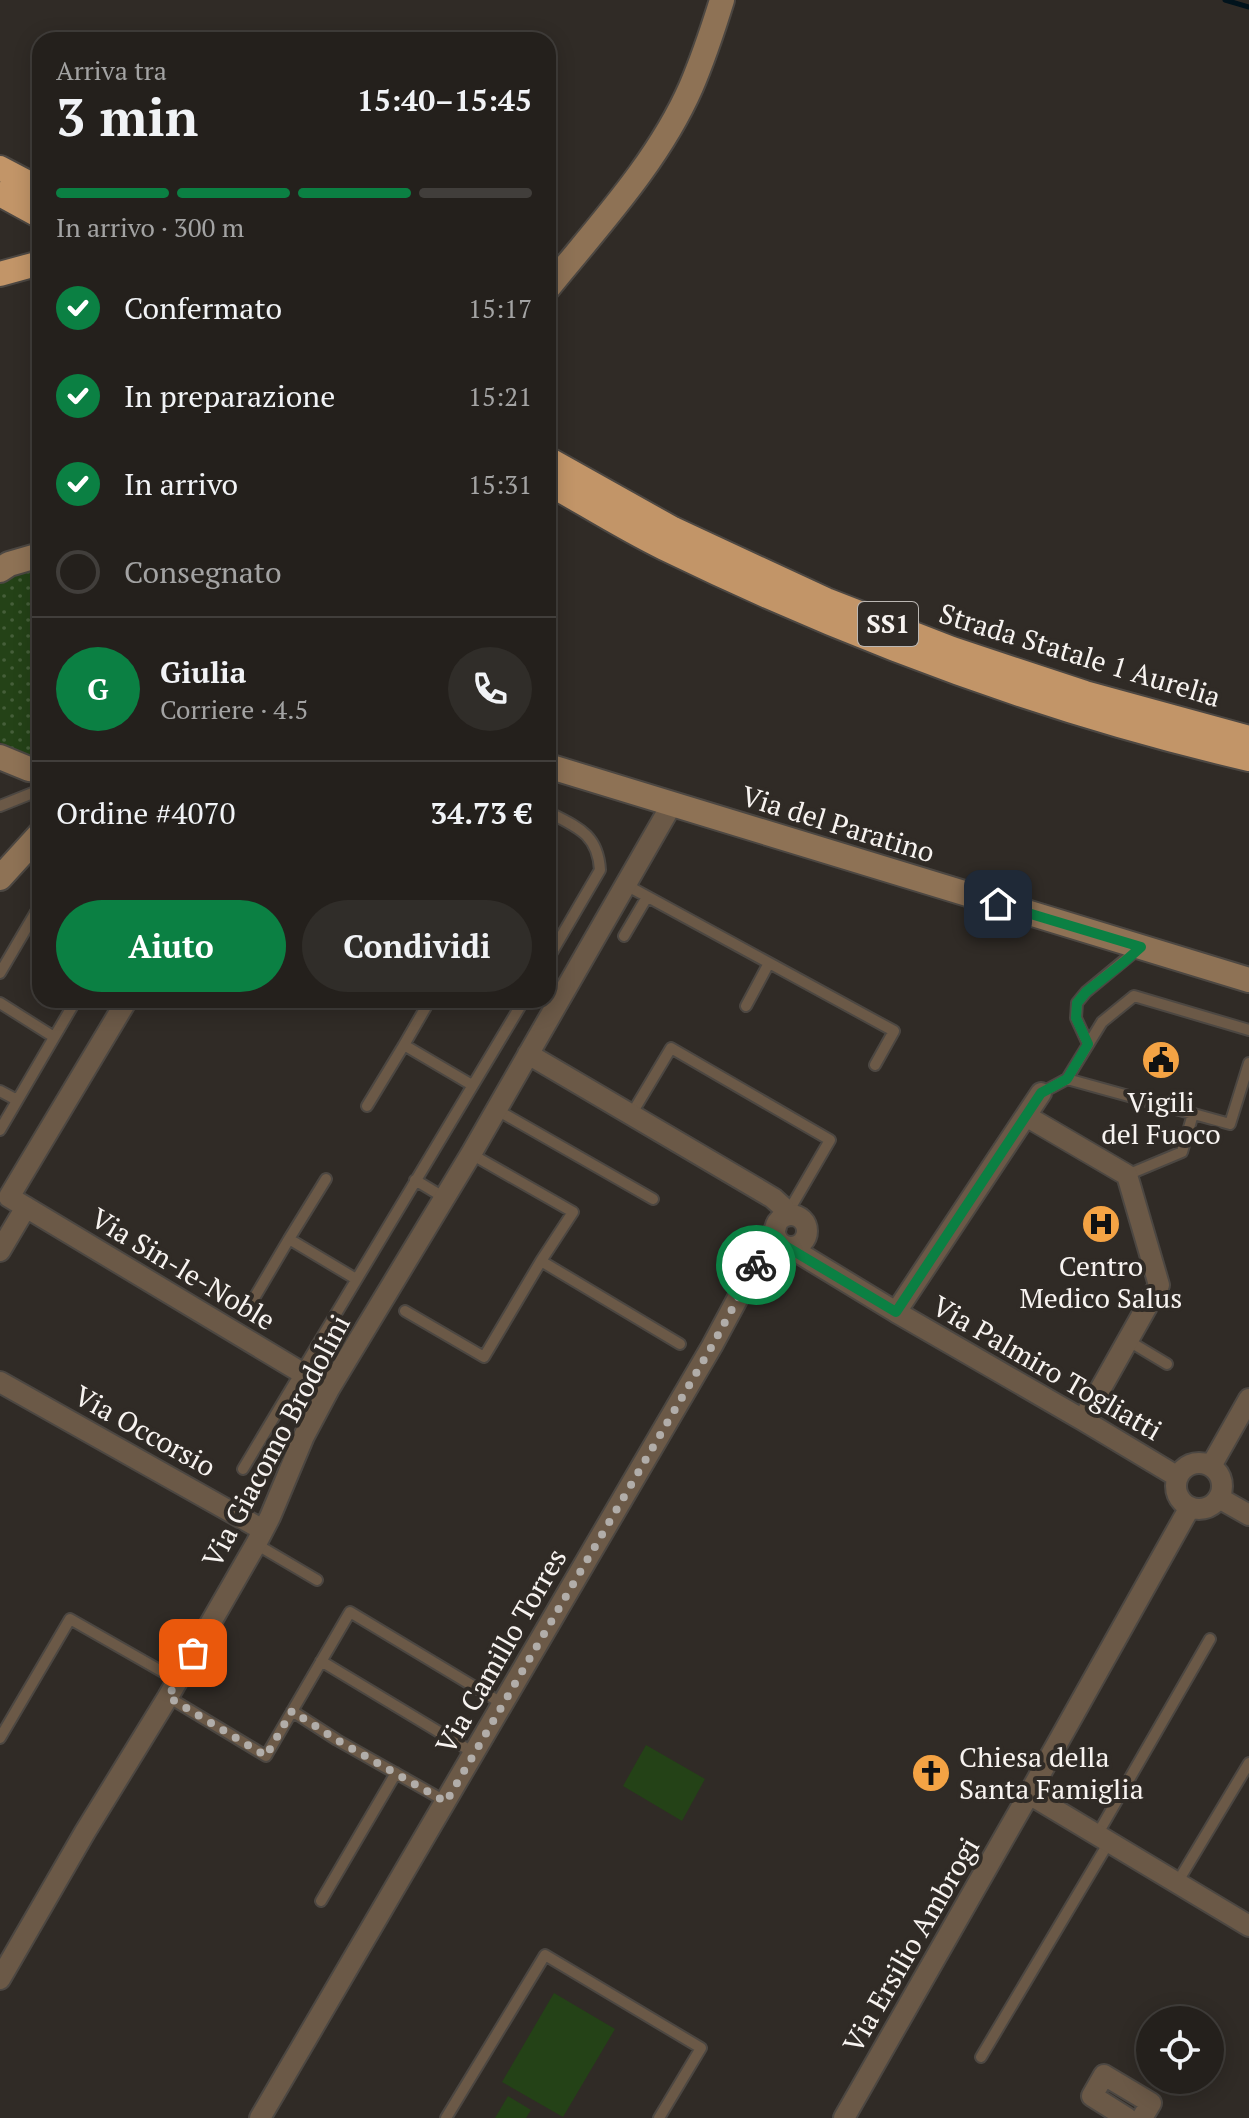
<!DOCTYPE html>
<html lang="it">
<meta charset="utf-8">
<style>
body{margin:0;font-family:"PT Serif",serif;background:#302d29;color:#f1f3f6;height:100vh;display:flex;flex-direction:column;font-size:30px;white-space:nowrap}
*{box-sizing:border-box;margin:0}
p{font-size:26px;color:#a3a3a3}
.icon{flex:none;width:44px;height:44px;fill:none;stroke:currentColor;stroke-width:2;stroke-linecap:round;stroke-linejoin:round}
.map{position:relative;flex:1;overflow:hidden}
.sheet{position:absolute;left:32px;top:32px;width:524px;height:976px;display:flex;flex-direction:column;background:#24201c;border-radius:24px;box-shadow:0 4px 20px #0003,0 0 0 2px #413e3b}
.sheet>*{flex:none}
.controls{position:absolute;left:1136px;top:2006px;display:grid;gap:16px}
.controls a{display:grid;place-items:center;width:88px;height:88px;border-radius:50%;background:#24201c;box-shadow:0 4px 20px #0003,0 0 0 2px #413e3b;font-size:40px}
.pin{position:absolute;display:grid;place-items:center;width:68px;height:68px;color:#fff;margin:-34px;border-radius:16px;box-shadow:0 4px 12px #0006}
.courier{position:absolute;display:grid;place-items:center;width:80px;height:80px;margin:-40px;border:6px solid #0b8043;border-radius:50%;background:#fff;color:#222;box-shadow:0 2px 10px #0007}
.summary em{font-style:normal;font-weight:600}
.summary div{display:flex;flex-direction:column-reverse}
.summary{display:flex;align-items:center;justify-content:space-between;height:136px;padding:0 24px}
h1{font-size:52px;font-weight:600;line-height:60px}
.bar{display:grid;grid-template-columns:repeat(4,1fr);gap:12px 8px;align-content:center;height:96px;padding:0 24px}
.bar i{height:10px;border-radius:6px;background:#413e3b}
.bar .current{background:#0b8043}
.bar p{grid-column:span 4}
.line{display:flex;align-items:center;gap:20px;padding:0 24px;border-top:2px solid #413e3b}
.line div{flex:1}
.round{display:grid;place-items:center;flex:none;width:84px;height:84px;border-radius:42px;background:#302d29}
ol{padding:0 24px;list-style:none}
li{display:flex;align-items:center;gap:24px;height:88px}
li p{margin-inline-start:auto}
li .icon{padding:8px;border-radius:50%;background:#0b8043;color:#fff;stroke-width:4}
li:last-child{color:#a3a3a3}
li i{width:44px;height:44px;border:4px solid #413e3b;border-radius:50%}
.button{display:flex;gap:16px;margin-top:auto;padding:16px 24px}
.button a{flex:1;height:92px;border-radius:48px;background:#0b8043;color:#fff;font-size:32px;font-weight:600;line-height:92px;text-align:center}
.button a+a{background:#302d29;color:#f1f3f6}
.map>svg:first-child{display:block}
.green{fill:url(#green-dots)}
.pitch{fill:#244217}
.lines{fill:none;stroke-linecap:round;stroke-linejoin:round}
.stream{stroke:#01131c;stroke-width:5}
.lane-casing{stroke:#4c4742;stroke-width:14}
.street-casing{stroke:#4c4742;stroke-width:24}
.secondary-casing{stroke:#4c4742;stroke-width:28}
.highway-casing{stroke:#4c4742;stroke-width:28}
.lane{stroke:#6b5947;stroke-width:10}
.street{stroke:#6b5947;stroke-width:20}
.secondary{stroke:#8e7255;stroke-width:24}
.highway{stroke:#c29568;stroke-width:24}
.done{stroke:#b1ada9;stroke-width:8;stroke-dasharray:0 14.4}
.route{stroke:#0b8043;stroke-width:10}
.labels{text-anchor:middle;stroke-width:8;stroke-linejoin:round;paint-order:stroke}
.shield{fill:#302b26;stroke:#bbb7b3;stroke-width:2}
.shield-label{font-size:26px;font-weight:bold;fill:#f7f3f0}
.street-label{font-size:28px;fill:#f7f3f0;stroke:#302b26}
.poi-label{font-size:28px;fill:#f7f3f0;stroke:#302b26}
</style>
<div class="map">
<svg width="1249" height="2118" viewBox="0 0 1249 2118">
<defs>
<pattern id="green-dots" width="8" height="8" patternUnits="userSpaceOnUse" patternTransform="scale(2)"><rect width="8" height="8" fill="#244217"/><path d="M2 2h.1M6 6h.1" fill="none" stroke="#455e39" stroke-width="1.8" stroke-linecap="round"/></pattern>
</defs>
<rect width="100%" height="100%" fill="#302b26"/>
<path class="green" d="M40,567V759L12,750L0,742V584L25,571Z"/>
<path class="pitch" d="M646,1745L705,1779L682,1821L623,1786Z
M554,1993L615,2029L563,2117L502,2082Z
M508,2096L531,2110L526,2118H495Z"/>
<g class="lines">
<path class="stream" d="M1225,0L1249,7"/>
<defs>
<path id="lane" d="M0,806L40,790
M548,812C577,827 598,834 600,870L548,959
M626,885L894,1031L875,1065
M624,936L647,897
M0,973L40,905
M430,1000L404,1045L472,1085
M0,1003L54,1037
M746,1006L769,963
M1088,1044L1076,1018L1077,1003L1086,992L1138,949
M1067,1079L1230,1124L1249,1063
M0,1091L17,1100
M1041,1093L1067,1079L1102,1022L1134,996L1249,1030
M367,1106L404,1045
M497,1110L653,1199
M631,1115L671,1048L830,1140L787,1214
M0,1130L76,1000
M1127,1175L1182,1152L1193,1114
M326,1179L289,1239L356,1279
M415,1180L445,1198
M541,1261L680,1344
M253,1300L289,1239
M405,1311L484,1357L541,1261L573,1212L471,1154
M1127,1340L1167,1364
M243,1469L524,1000
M256,1544L317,1580
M321,1661L474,1753
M168,1697L266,1756L350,1612L503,1704
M292,1711L337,1740L445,1801
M0,1738L70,1619L177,1680
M1097,1835L1210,1639
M1177,1883L1249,1763
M321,1901L396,1773
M981,2057L1109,1842
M446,2118L545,1955L701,2048L659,2118"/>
<path id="street" d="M127,1000L9,1197L329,1389
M528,1054L773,1198L784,1208L786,1216
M1026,1116L1127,1175L1159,1285L1083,1420
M775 1231a16 16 0 1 1 32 0a16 16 0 1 1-32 0Z
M789,1247L896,1312L1083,1420L1178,1477
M0,1251L26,1207
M896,1312L1041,1093
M0,1382L263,1530
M1176 1486a23 23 0 1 1 46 0a23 23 0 1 1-46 0Z
M1211,1466L1249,1399
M1219,1498L1249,1515
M1029,1794L1249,1926
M0,1979L85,1832L168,1697L256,1544L270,1517L304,1436L329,1389L471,1154L672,804
M260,2118L712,1346L776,1227
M844,2118L1029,1794L1190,1507
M1127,2118L1092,2096L1104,2075L1151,2103L1142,2118"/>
<path id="secondary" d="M548,288C599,225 658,162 691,87C703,59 713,29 722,0
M0,570L9,564L40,555
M0,757L29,769L40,770
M548,766L1249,980
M0,878L40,834"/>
<path id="highway" d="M0,168L40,189
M0,194L40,216
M0,274L40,263
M548,459L673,529L826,600L952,649L1085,693L1249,738
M548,483C587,505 625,529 664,548C851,639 1046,712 1249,759"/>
</defs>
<use href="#lane" class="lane-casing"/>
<use href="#street" class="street-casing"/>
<use href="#secondary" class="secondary-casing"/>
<use href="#highway" class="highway-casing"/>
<use href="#lane" class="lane"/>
<use href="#street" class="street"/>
<use href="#secondary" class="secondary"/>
<use href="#highway" class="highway"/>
</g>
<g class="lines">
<path class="done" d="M193,1653L168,1697L266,1756L292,1711L337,1740L446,1802L712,1346L756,1265"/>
<path class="route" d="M756,1265L763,1251L782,1244L896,1312L1041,1093L1067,1079L1088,1044L1076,1018L1077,1003L1086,992L1124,962L1141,947L998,904"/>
</g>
<defs>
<symbol id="civic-disc" viewBox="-11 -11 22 22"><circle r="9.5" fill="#f4a344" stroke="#302b26"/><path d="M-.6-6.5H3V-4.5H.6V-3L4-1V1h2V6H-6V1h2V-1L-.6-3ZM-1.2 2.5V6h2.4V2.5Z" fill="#111"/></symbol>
<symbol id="hospital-disc" viewBox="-11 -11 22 22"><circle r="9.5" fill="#f4a344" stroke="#302b26"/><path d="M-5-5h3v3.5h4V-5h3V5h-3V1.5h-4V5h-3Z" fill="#111"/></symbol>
<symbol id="church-disc" viewBox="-11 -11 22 22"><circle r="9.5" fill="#f4a344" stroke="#302b26"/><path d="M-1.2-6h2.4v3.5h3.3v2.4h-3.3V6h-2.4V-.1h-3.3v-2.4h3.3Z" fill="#111"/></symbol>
</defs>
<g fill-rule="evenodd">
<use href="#civic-disc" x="1139" y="1038" width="44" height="44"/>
<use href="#hospital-disc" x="1079" y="1202" width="44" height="44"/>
<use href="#church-disc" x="909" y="1751" width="44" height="44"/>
</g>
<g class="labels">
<rect class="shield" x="858" y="602" width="60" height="44" rx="6"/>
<g class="shield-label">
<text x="888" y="633">SS1</text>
</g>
<g class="street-label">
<text transform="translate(1080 655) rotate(17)" y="10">Strada Statale 1 Aurelia</text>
<text transform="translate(838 824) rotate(17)" y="10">Via del Paratino</text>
<text transform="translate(183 1269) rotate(31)" y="10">Via Sin-le-Noble</text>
<text transform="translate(1047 1368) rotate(30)" y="10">Via Palmiro Togliatti</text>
<text transform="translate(145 1431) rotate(29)" y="10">Via Occorsio</text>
<text transform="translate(276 1441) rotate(-62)" y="10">Via Giacomo Brodolini</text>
<text transform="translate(501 1651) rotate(-60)" y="10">Via Camillo Torres</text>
<text transform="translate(911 1945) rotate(-60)" y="10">Via Ersilio Ambrogi</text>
</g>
<g class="poi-label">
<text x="1161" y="1112">Vigili<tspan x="1161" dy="32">del Fuoco</tspan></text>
<text x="1101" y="1276">Centro<tspan x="1101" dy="32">Medico Salus</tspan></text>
<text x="959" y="1767" text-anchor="start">Chiesa della<tspan x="959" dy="32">Santa Famiglia</tspan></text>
</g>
</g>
</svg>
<div class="controls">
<a><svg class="icon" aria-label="locate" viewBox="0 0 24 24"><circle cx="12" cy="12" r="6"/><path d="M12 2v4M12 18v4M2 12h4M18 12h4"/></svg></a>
</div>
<div class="pin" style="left:193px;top:1653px;background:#ea580c"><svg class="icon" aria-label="bag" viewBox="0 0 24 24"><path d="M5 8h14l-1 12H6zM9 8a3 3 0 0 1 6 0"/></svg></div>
<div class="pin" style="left:998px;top:904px;background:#1f2937"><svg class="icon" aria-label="home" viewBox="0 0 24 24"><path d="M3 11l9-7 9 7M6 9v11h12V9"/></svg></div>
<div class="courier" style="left:756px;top:1265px"><svg class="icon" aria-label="bike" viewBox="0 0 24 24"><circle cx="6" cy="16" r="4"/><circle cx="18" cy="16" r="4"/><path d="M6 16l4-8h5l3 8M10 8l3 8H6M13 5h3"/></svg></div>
<section class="sheet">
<div class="summary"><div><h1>3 min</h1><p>Arriva tra</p></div><em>15:40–15:45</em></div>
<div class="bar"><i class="current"></i><i class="current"></i><i class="current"></i><i></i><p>In arrivo · 300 m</p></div>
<ol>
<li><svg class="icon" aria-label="check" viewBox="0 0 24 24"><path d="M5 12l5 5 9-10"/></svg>Confermato<p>15:17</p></li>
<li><svg class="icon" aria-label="check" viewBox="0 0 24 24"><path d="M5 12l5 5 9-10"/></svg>In preparazione<p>15:21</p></li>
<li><svg class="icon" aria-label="check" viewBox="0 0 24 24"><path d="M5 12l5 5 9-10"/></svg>In arrivo<p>15:31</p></li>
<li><i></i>Consegnato</li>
</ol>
<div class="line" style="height:144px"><b class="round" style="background:#0b8043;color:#fff">G</b><div><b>Giulia</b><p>Corriere · 4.5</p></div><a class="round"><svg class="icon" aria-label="phone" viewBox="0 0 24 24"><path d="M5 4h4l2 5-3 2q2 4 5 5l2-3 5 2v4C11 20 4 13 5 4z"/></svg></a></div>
<div class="line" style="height:104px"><div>Ordine #4070</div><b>34.73 €</b></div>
<div class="button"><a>Aiuto</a><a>Condividi</a></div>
</section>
</div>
